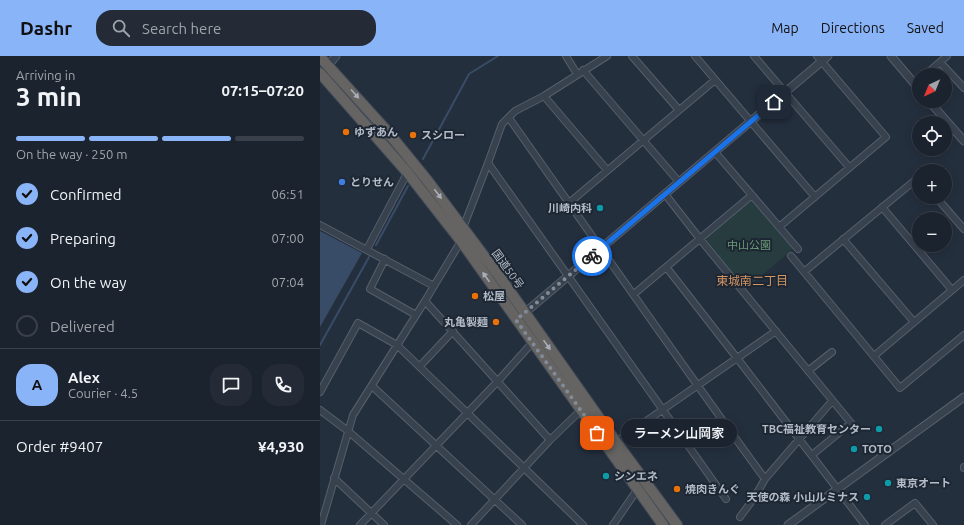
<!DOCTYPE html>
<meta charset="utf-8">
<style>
body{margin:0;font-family:Ubuntu,"Noto Sans JP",sans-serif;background:#242b36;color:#f1f3f6;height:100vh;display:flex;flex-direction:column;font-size:15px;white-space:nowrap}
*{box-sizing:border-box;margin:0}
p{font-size:13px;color:#a0a4aa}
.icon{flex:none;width:22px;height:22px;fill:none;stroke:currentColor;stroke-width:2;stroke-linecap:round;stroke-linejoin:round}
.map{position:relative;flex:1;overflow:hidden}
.sheet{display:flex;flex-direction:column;background:#1b232e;width:320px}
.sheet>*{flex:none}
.needle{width:26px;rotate:223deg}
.fabs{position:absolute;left:592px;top:12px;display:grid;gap:8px}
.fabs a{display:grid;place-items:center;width:40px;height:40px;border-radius:50%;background:#1b232e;box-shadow:0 2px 10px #0003,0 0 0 1px #39404a;font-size:20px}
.pin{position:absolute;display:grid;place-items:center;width:34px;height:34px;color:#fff;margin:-17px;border-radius:8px;box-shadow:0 2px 6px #0006}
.courier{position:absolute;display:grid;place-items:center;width:40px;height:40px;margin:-20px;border:3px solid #1a73e8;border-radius:50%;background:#fff;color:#222;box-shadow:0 1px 5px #0007}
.bubble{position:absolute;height:28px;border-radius:14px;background:#1b232e;box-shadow:0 2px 10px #0003,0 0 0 1px #39404a;font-size:13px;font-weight:600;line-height:28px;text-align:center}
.summary em{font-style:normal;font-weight:600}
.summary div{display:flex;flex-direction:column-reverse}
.summary{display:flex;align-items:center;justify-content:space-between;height:68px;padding:0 16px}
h1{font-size:26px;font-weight:600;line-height:30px}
.bar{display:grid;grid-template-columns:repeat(4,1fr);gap:6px 4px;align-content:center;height:48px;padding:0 16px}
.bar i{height:5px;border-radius:3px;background:#39404a}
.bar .selected{background:#8ab4f8}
.bar p{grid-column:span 4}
.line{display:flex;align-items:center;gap:10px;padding:0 16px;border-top:1px solid #39404a}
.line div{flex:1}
.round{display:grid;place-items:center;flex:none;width:42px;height:42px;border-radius:16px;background:#242b36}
ol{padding:0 16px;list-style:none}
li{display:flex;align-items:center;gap:12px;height:44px}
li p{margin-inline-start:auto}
li .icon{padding:4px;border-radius:50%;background:#8ab4f8;color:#111;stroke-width:4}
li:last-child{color:#a0a4aa}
li i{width:22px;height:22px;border:2px solid #39404a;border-radius:50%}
header{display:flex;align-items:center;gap:24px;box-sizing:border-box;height:56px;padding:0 20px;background:#8ab4f8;color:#111}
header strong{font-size:19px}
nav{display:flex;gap:22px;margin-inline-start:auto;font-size:14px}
.search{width:280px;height:36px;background:#242b36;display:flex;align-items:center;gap:10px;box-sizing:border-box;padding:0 14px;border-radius:16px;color:#a0a4aa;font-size:15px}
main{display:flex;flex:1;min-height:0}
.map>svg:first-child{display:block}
.green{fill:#263c3f}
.water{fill:#394c67}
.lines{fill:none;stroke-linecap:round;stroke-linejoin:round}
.stream{stroke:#394c67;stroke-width:2}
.minor-casing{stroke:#565f6c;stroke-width:8}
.tertiary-casing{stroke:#565f6c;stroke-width:9}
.trunk-casing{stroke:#434c59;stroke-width:12}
.minor{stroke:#38414e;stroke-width:6}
.tertiary{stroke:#38414e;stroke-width:7}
.trunk{stroke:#656462;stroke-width:10}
.oneway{fill:#a8afba}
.done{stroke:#828b98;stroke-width:4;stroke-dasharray:0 7.2}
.route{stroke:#1a73e8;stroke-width:5}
.food-dot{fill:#e8710a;stroke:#1d2633;stroke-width:1.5}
.shop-dot{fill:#3f7fe0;stroke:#1d2633;stroke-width:1.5}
.culture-dot{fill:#0f9aa8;stroke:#1d2633;stroke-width:1.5}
.labels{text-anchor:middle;stroke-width:4;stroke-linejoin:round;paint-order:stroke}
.poi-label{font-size:11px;font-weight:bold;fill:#b4bcc9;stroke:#1d2633;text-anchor:start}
.park-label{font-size:11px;fill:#6b9a76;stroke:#1d2633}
.street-label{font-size:11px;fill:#b4bcc9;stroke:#1d2633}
.neighbourhood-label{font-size:12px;fill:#d59563;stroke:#1d2633}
</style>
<header>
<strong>Dashr</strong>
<div class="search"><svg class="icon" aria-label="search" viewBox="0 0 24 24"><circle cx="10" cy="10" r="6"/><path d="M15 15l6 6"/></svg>Search here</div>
<nav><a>Map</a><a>Directions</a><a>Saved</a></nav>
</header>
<main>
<section class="sheet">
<div class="summary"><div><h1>3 min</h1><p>Arriving in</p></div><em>07:15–07:20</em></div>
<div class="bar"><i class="selected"></i><i class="selected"></i><i class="selected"></i><i></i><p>On the way · 250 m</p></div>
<ol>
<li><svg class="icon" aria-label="check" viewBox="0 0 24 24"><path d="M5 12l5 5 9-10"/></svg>Confirmed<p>06:51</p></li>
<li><svg class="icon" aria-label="check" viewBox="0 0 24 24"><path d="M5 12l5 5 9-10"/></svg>Preparing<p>07:00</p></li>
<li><svg class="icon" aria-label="check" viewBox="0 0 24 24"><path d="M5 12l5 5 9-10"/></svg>On the way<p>07:04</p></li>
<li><i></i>Delivered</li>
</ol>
<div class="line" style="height:72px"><b class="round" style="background:#8ab4f8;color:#111">A</b><div><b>Alex</b><p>Courier · 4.5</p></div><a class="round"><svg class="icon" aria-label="chat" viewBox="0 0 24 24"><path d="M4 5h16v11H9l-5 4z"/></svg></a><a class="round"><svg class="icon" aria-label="phone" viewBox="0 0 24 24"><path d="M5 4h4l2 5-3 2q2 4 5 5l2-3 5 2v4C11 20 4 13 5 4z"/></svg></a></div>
<div class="line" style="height:52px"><div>Order #9407</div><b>¥4,930</b></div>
</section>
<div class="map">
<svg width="644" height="469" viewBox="0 0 644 469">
<rect width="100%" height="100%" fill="#242f3e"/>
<path class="green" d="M431,144L473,193L426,233L386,185L387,182Z"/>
<path class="water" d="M0,175L42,197L0,271Z"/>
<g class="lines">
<path class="stream" d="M103,103L149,18L178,0
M56,189L88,130
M0,289L49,201"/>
<defs>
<path id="minor" d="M246,0L257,18
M312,0L359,54
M375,0L495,141
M434,0L529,111
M620,6L644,32
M263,14L359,126
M605,19L627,0
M224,40L287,114
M189,62C274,182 358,304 445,423
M395,96L478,193
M168,107L406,443
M345,138L380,183L531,367L492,399
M616,141L644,173
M249,147L395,24
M562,151L632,234
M0,169L114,230
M459,171L566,81L497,0
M143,172L168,107L182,68L195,55L224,40L287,0
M523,183L594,266
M47,193L83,125L87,116
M471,200L580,332L644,279
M65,203L50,233L96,259
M347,212L417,302L545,469
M485,215L599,121
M314,238L432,139
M105,245L230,384
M554,300L644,224
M100,310L133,275
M488,315L512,296
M52,330L202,469
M0,336L38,267L77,289L263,469
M0,354L28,375L137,469
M296,386L456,275
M644,411V412
M14,422L64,469
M420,461L434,442L445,423L512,345
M1,469L33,359L105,245L141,185
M40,469L178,325L212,287
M151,469L230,384L261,354
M293,469L317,434
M565,469L595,447L613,469"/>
<path id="tertiary" d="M571,0L599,33
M0,20L16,0
M609,45L644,85
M201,260L508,0
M468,469L644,341"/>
<path id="trunk" d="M0,1L67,75L107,124L179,220L296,386L357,469
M0,17L87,116L141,185L343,469"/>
</defs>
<use href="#minor" class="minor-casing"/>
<use href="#tertiary" class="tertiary-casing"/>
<use href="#trunk" class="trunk-casing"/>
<use href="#minor" class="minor"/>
<use href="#tertiary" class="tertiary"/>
<use href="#trunk" class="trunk"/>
</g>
<defs><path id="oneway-solid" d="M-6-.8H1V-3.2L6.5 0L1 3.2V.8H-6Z"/></defs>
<g class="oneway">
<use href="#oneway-solid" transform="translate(35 38) rotate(48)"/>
<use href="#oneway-solid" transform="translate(118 138) rotate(53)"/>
<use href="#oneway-solid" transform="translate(166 221) rotate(-125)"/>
<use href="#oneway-solid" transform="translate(227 289) rotate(55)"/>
</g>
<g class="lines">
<path class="done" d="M272,200L196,264L277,377"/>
<path class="route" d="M272,200L454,46"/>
</g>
<g class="food-dot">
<circle cx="26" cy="76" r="4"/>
<circle cx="93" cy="79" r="4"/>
<circle cx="155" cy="240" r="4"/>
<circle cx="176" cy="266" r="4"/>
<circle cx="357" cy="433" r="4"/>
</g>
<circle class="shop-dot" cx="22" cy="126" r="4"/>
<g class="culture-dot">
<circle cx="280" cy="152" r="4"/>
<circle cx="559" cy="373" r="4"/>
<circle cx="534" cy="393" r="4"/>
<circle cx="286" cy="420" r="4"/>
<circle cx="568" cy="427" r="4"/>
<circle cx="547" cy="441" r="4"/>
</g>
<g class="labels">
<g class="poi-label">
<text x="34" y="80">ゆずあん</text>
<text x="101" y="83">スシロー</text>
<text x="30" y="130">とりせん</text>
<text x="272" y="156" text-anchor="end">川崎内科</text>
<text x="163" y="244">松屋</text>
<text x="168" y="270" text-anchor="end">丸亀製麺</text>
<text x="551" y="377" text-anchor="end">TBC福祉教育センター</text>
<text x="542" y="397">TOTO</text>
<text x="294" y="424">シンエネ</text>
<text x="576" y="431">東京オート</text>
<text x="365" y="437">焼肉きんぐ</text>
<text x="539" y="445" text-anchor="end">天使の森 小山ルミナス</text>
</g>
<g class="park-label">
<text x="429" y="193">中山公園</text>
</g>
<g class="street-label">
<text transform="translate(188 213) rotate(54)" y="4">国道50号</text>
</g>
<g class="neighbourhood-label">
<text x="432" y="229">東城南二丁目</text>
</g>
</g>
</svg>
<div class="fabs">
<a><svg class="needle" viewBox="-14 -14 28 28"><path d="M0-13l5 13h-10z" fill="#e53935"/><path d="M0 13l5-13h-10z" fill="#a0a4aa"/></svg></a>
<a><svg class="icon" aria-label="locate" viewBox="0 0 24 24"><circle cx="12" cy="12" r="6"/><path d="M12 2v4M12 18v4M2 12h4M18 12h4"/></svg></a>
<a>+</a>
<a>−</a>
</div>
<div class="pin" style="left:277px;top:377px;background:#ea580c"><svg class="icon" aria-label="bag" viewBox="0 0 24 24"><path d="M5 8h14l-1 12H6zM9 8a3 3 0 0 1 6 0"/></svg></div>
<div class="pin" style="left:454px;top:46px;background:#1f2937"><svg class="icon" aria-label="home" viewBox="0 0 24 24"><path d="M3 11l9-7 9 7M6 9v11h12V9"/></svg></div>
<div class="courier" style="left:272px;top:200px"><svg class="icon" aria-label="bike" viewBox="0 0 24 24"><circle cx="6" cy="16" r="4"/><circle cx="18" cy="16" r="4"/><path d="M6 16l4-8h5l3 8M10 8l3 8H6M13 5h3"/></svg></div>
<div class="bubble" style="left:301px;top:363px;width:116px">ラーメン山岡家</div>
</div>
</main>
